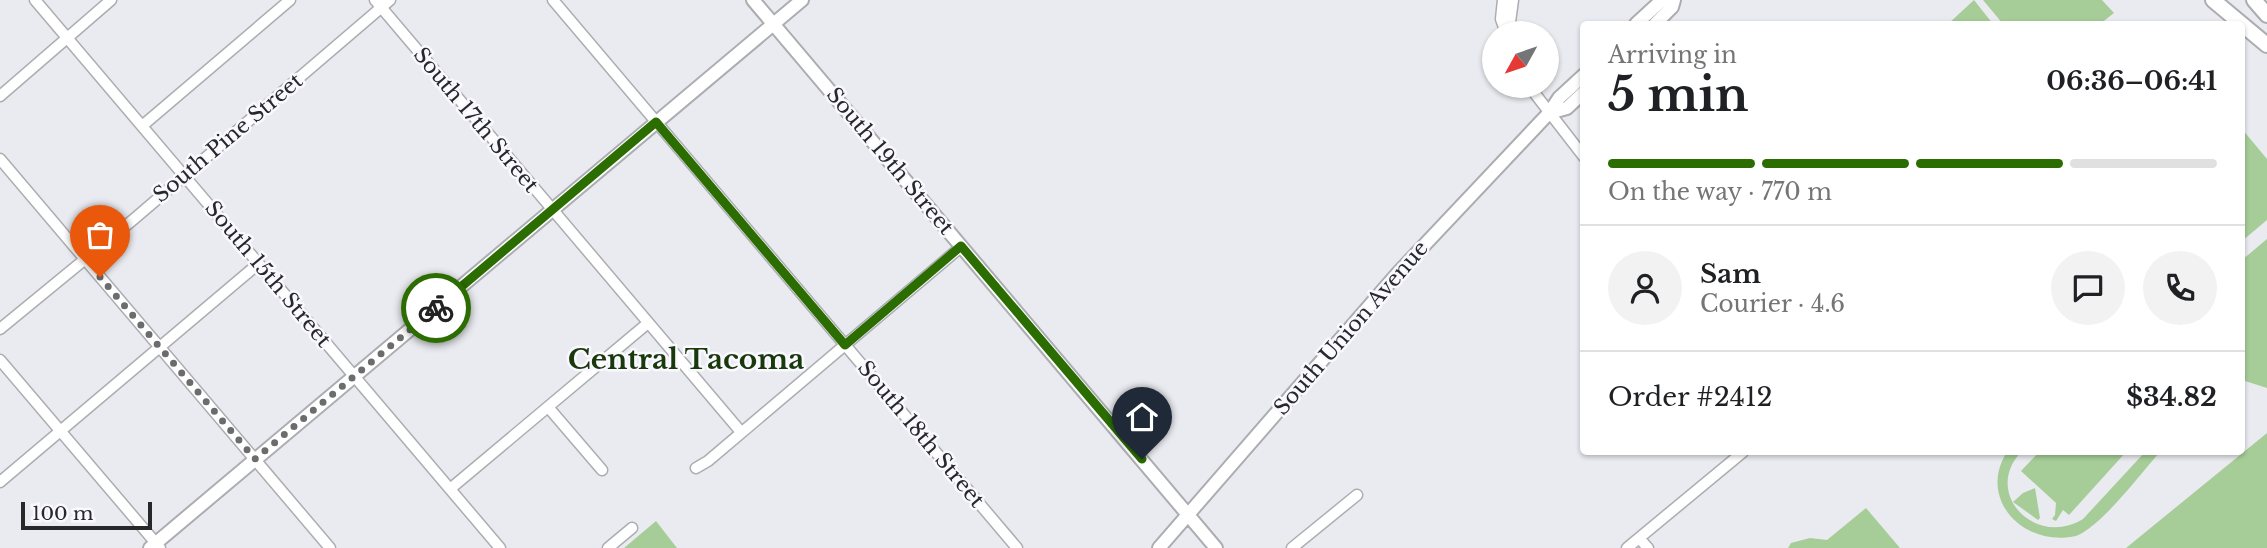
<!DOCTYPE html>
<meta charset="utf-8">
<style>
body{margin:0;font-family:"Libre Baskerville",serif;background:#f2f2f2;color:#202124;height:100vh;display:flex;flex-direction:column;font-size:26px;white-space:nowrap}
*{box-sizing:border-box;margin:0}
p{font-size:23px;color:#757577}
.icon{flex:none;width:38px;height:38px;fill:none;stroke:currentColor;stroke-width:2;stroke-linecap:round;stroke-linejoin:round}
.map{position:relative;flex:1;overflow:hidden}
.side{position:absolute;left:1580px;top:21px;width:665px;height:434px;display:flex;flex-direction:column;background:#fff;border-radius:7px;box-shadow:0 2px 5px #0004}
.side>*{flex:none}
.needle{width:46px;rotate:230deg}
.fabs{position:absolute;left:1482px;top:21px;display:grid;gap:14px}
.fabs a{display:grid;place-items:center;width:77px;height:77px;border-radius:50%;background:#fff;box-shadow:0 2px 5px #0004;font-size:35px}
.scale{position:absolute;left:21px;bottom:18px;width:131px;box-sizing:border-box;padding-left:7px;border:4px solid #28282a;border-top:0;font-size:19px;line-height:24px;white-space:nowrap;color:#28282a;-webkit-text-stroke:5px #f8f8fe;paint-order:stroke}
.pin{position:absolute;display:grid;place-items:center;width:60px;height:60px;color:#fff;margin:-72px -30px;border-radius:50% 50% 50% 0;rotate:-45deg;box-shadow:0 0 7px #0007}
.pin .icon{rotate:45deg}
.courier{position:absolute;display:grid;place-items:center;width:70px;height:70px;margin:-35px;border:5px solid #2c6d02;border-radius:50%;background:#fff;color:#222;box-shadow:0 2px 9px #0007}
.overview em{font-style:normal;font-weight:700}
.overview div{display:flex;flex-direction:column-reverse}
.overview{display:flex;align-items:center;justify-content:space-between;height:119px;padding:0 28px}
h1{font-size:46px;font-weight:700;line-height:52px}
.bar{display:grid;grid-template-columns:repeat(4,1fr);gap:10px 7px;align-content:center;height:84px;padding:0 28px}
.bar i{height:9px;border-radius:5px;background:#e0e0e0}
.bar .selected{background:#2c6d02}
.bar p{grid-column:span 4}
.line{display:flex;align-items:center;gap:18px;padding:0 28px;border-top:2px solid #e0e0e0}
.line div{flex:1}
.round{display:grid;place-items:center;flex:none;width:74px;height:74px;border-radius:37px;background:#f2f2f2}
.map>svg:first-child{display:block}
.green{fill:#a6cd98}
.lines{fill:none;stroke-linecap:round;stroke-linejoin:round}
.minor-casing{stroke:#acadb1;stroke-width:13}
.major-casing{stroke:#acadb1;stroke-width:16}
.highway-casing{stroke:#acadb1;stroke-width:18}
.minor{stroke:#fff;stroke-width:10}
.major{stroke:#fff;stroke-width:12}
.highway{stroke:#fff;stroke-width:14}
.done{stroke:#6c6c6f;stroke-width:7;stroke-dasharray:0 12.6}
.route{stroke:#2c6d02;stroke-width:9}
.labels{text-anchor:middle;stroke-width:5;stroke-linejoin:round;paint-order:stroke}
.street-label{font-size:21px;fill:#28282a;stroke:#f8f8fe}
.district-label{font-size:28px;font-weight:bold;fill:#19380b;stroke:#f8f8fe}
</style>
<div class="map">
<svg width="2267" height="548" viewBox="0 0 2267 548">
<rect width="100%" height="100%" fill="#eaebf0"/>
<path class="green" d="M1974,0L1993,24H1948Z
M1983,0H2102L2114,13L2100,24H2003Z
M2242,129L2267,159V220L2242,241Z
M2267,239V388L2242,380V260Z
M2267,433V548H2126Z
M2007,452H2021C1982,494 2036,548 2083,519L2145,452H2160C2140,474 2102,526 2076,536C2023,548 1977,498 2007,452Z
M2039,452H2126L2069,515L2063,510L2056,521L2052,519L2055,515L2056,503L2021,471Z
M2035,488L2040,518L2038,520L2013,502L2023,493Z
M1866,508L1900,548H1788L1791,543L1810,538L1827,540Z
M656,521L677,548H624Z"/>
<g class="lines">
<defs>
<path id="minor" d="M35,0L500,548
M375,0L741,432
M553,0L1017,548
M1503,0L1501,19L1506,33
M1506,31L1510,22L1513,0
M1529,86L1584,157
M0,96L111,0
M142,126L290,0
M0,159L330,548
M0,329L134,219L390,0
M0,360L160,548
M548,407L602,470
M696,468L708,461L962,246
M0,482L258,264
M450,489L648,323
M1639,538L1648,548
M608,548L632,528
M1292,548L1357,495
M1627,548L1743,452"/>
<path id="major" d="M753,0L1216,548
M1636,24L1662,0
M1655,24L1672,7L1674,0
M1549,113L1567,108L1584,92
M150,548L802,0
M1159,548L1398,273L1549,113L1559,98L1584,75"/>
<path id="highway" d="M2213,0L2267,45
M2254,0L2267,15"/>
</defs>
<use href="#minor" class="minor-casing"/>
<use href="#major" class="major-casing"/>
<use href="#highway" class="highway-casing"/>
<use href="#minor" class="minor"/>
<use href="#major" class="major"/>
<use href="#highway" class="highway"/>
</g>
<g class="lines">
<path class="done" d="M100,277L255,459L436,308"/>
<path class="route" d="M436,308L656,122L845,345L961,246L1142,459"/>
</g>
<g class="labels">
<g class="street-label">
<text transform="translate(476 120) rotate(50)" y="7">South 17th Street</text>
<text transform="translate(228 138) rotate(-40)" y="7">South Pine Street</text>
<text transform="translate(890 161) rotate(50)" y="7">South 19th Street</text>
<text transform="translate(268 274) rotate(50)" y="7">South 15th Street</text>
<text transform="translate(1351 328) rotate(-49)" y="7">South Union Avenue</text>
<text transform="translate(921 434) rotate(50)" y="7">South 18th Street</text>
</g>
<g class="district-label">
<text x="686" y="369">Central Tacoma</text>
</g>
</g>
</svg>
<div class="fabs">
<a><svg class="needle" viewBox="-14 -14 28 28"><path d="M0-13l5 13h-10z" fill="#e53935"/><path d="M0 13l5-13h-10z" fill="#757577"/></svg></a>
</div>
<div class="scale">100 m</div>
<div class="pin" style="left:100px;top:277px;background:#ea580c"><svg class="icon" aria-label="bag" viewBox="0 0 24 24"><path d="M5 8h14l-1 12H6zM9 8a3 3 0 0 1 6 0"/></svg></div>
<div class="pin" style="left:1142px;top:459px;background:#1f2937"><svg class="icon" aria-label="home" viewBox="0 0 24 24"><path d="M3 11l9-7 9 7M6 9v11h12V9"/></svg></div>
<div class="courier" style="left:436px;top:308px"><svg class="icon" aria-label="bike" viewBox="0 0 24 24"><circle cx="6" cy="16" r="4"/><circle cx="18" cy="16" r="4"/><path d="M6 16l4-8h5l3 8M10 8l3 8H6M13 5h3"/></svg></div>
<section class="side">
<div class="overview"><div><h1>5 min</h1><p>Arriving in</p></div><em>06:36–06:41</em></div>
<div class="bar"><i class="selected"></i><i class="selected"></i><i class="selected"></i><i></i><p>On the way · 770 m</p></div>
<div class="line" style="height:126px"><a class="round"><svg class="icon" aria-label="person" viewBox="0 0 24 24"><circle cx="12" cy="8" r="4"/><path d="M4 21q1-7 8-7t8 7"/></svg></a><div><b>Sam</b><p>Courier · 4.6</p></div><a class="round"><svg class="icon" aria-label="chat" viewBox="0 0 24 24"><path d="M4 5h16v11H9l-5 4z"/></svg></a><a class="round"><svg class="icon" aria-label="phone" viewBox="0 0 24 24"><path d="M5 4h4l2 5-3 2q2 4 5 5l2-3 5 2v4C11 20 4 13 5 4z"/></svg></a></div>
<div class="line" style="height:91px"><div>Order #2412</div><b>$34.82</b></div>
</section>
</div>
